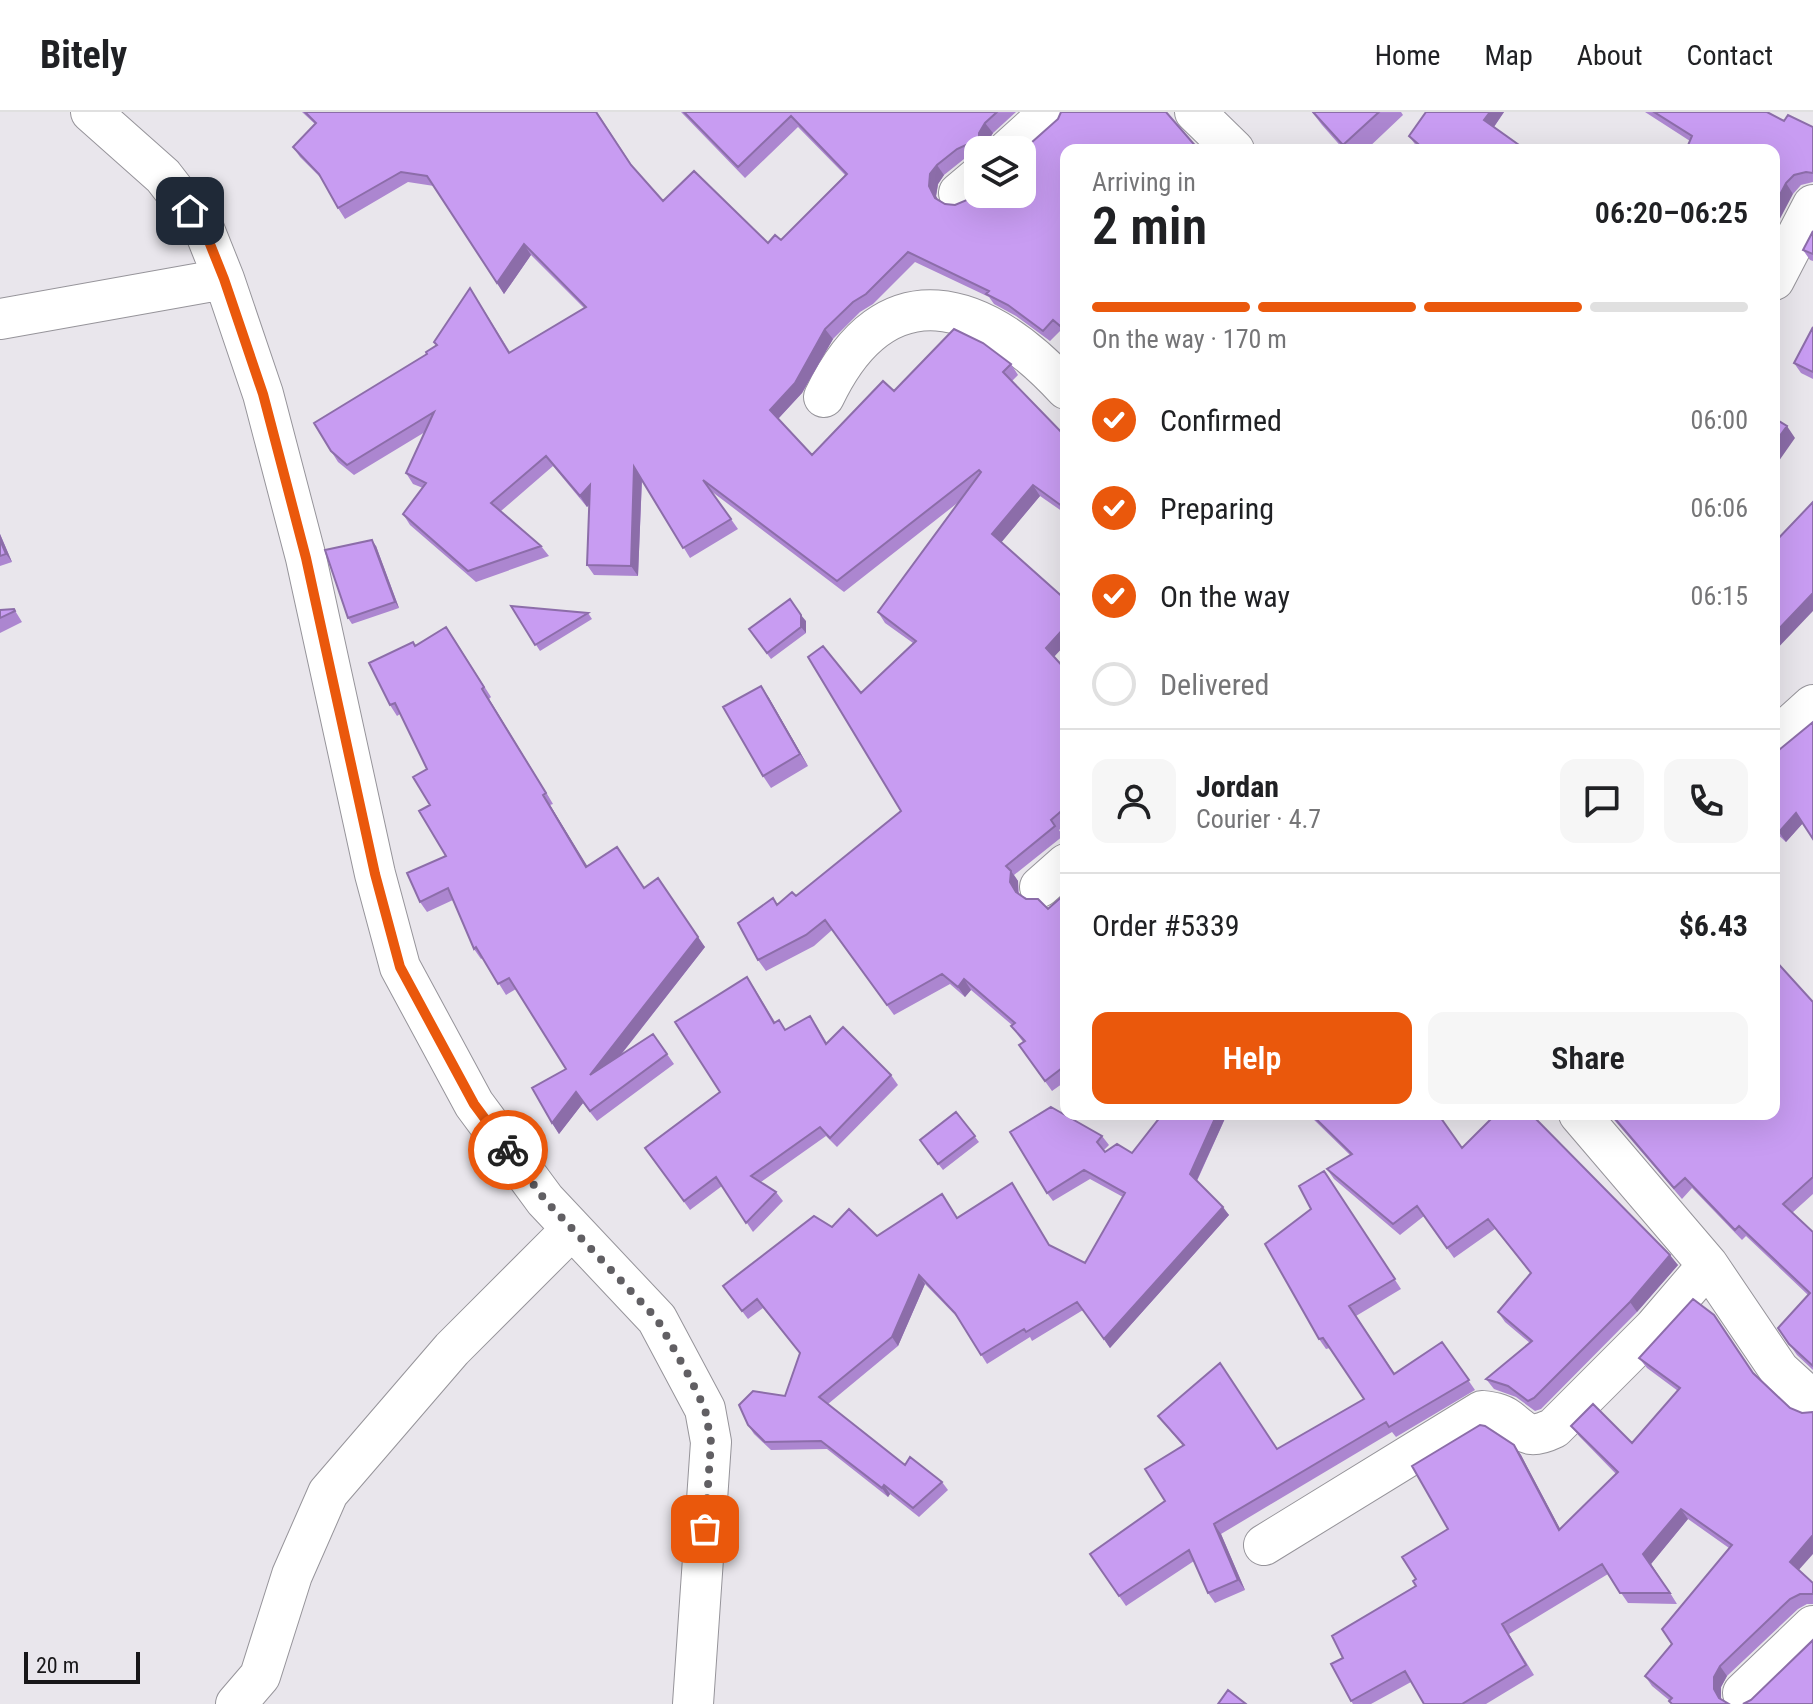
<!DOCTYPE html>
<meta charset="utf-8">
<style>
body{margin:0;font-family:"Roboto Condensed",sans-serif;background:#f6f6f6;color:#202124;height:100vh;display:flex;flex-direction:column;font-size:30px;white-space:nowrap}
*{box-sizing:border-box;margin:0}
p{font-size:26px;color:#757577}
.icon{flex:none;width:44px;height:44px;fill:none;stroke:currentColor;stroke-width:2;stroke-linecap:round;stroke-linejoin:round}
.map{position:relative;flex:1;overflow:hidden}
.sheet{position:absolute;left:1060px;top:32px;width:720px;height:976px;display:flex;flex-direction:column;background:#fff;border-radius:16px;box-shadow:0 8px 32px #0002}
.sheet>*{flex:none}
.controls{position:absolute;left:964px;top:24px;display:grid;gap:16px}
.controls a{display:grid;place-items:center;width:72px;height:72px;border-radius:16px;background:#fff;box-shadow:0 8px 32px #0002;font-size:40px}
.scale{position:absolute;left:24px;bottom:20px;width:116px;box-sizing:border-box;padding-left:8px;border:4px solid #181719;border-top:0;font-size:22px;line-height:28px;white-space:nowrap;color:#181719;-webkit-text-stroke:6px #e9e6ec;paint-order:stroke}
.pin{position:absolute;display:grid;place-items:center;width:68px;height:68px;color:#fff;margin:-34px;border-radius:16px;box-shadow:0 4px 12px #0006}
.courier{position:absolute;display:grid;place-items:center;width:80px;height:80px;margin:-40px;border:6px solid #ea580c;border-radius:50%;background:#fff;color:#222;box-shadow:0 2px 10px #0007}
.headline em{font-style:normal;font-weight:600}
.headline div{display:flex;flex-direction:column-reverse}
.headline{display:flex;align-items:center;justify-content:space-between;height:136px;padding:0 32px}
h1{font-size:52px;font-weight:600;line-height:60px}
.bar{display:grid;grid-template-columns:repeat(4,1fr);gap:12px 8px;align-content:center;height:96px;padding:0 32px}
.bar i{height:10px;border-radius:6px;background:#e0e0e0}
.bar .active{background:#ea580c}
.bar p{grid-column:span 4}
.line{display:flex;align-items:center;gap:20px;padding:0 32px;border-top:2px solid #e0e0e0}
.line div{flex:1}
.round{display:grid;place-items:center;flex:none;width:84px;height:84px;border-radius:16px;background:#f6f6f6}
ol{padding:0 32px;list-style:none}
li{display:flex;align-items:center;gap:24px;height:88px}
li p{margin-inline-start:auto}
li .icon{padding:8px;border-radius:50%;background:#ea580c;color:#fff;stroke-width:4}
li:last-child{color:#757577}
li i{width:44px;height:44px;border:4px solid #e0e0e0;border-radius:50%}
.cta{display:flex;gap:16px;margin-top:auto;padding:16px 32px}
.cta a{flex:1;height:92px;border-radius:16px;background:#ea580c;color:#fff;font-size:32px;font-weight:600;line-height:92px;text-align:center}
.cta a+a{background:#f6f6f6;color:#202124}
header{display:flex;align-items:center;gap:48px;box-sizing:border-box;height:112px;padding:0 40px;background:#fff;border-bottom:2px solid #e0e0e0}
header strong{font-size:38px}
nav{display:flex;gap:44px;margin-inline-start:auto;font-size:28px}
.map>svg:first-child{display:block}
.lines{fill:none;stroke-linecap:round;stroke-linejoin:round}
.minor-casing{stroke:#96949a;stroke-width:42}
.minor{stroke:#fff;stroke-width:40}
.wall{fill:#ac86d0}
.shaded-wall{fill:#8c6da9}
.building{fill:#c89cf2;stroke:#8c6da9;stroke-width:2}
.done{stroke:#615f63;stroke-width:8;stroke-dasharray:0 14.4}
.route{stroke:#ea580c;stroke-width:10}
</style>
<header>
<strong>Bitely</strong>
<nav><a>Home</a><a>Map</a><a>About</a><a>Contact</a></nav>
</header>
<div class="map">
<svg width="1813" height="1592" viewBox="0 0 1813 1592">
<rect width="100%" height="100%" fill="#e9e6ec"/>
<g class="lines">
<defs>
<path id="minor" d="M91,0L163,64L204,117L224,167L263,282L306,446L375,762L400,855L474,992L545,1088L657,1207L705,1297L711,1330L693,1592
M1195,0L1234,38
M1008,38L1050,0
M959,81L978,65
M1774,168L1813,93
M0,207L224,167
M824,285C886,155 983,187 1066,277
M1774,628L1813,593
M1040,775L1066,752
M1579,1002L1708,1153L1779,1258L1813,1289
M1264,1433L1482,1299C1491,1300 1500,1301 1508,1307C1527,1322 1529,1328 1554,1316L1654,1216L1708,1153
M1743,1581L1813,1514
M236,1592L260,1564L292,1463L328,1381L452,1237L572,1117"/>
</defs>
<use href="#minor" class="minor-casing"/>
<use href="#minor" class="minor"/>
</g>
<path class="wall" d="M302,0H597L633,55L663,89L768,131L781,128L845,63L798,15L745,66L681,0H1016L993,21L986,32V38H978V43L975,42L964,47L944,63L938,72L936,84L938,88L945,92L955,93L967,88L1066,38V223L1061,218L1050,229L1016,204L994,192L989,185L915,150L873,192L860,200L833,227L802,281L778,307L812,343L894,279L1011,252L1018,263L1012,269L1066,325V402L1040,384L1001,430L1054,545L1066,558V712L1059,718L1063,724L1014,763L1018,769L1019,782L1048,797L1066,781V969L1052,979L1019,933L1023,930L1011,914L1012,913L971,878L965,885L950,872L894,903L832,818L814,834L766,859L758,848L777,793L796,784L901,699L861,581L913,531L885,511L878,500L960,389L844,480L711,379L738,417L690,446L642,367L638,464L594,463L587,453L589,393L587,395L553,354L501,399L541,434L549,444L476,470L410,413L403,402L423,376L413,372L406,361L425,320L354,363L338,350L331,339L437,233L477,187L510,240L584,196L531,143L504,182L434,74L408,70L345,107L338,96L323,68L300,45L293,35L315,12Z
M1312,0H1401L1403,3L1366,38H1344L1322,13Z
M1426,0H1504L1494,15L1526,38H1421L1417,35L1409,24Z
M1645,0H1767L1784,9L1813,15V70L1801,73L1793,82L1690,29Z
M1813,119V149L1810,148L1803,138Z
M1813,215V267L1801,261L1794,251Z
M0,422L12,450L0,454Z
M376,434L399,496L352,512L348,506Z
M511,494L588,501L592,507L540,539Z
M14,497L22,510L0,521V498Z
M806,509V521L771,547L749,517Z
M453,525L491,585L489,587L553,692L550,693L587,755L644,775L705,835L620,944L653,922L674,952L597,1009L583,991L559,1022L552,1011L566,957L516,877L506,883L483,846L481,847L474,837L453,788L427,800L420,790L446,744L430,693L427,657L400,602L397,604L390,593L415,534Z
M761,574L769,586L808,654L771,676L763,664Z
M1774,642L1803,711L1786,730L1774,719Z
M753,874L775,910L786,918L816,913L827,931L891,963L898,973L837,1035L826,1024L761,1070L776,1080L783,1089L753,1120L722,1074L690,1098L645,1036L720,980Z
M1813,890V1082L1792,1101L1813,1120V1258L1797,1243L1778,1216L1808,1183L1746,1124L1742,1128L1692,1076L1682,1087L1609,1002H1774Z
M956,1000L979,1030L943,1058L920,1028Z
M1163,1002H1227L1197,1069L1229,1103L1110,1236L1083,1198L1032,1229L1030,1225L987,1252L959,1207L925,1172L898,1234L828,1292L905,1353L942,1370L948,1378L919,1405L890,1382L888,1385L827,1337L771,1338L754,1322L748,1313L785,1284L800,1241L763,1196L748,1207L723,1174L832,1115L877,1124L958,1105L1012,1071L1050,1134L1085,1151L1123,1085L1090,1067L1053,1089L1047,1081L1102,1024L1109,1033L1104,1038L1105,1040L1132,1041Z
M1308,1002H1438L1462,1036L1678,1153L1637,1200L1541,1297L1535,1299L1516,1285L1494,1277L1486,1267L1530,1231L1505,1210L1498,1200L1531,1161L1495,1117L1454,1146L1424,1104L1400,1123L1334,1067L1327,1057L1350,1043Z
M1324,1059L1401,1177L1356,1204L1395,1262L1442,1230L1475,1278L1396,1325L1392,1320L1221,1422L1245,1478L1215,1491L1208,1481L1194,1449L1126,1494L1090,1442L1165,1389L1183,1334L1158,1304L1277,1337L1364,1287L1330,1236L1326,1237L1319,1227L1311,1097Z
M1639,1246L1754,1261L1790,1296L1802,1301L1799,1458L1813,1471V1492H1807L1798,1497L1727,1564L1721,1575L1669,1588L1652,1574L1645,1564L1672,1532L1729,1436L1688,1407L1651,1452L1677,1492L1628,1491L1608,1462L1509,1522L1534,1563L1486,1592H1424L1411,1570L1371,1592H1353L1351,1589L1343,1546L1416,1474V1467L1448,1417L1514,1333L1521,1343L1560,1417L1616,1362L1579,1324L1571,1314L1632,1331L1678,1279L1647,1256Z"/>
<path class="shaded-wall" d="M1490,0H1504L1491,19L1484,8Z
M985,11L993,21L986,32V38H982L979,33V21Z
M937,53L944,63L938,72L936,84L942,96L935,86L929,74L930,62Z
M1786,71L1793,82L1774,118V94Z
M524,132L531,143L504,182L497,171Z
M825,217L833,227L802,281L777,308L770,298Z
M1787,314L1795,326L1774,356V332Z
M634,355L642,365L638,464L631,454Z
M590,373L597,384L587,395L580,384Z
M1033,373L1040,384L1000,432L992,422Z
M0,422L12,450L6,442L0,428Z
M372,428L376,434L399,496L395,490Z
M1813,481V499L1774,540V522Z
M801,503L806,509V521L801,515Z
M1066,514V532L1053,546L1046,536Z
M761,574L769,586L808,654L800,642Z
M482,577L489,587L553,692L546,681Z
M543,683L550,693L594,765L586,755Z
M1796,701L1803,711L1786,730L1779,720Z
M1011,759L1018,769V780L1023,791L1010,770Z
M658,766L705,835L597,973L590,963Z
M964,867L971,878L965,885L958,875Z
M576,980L583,991L559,1022L552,1011Z
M1217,1002H1227L1196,1070L1190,1062Z
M1223,1095L1229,1103L1110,1236L1104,1227Z
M1670,1143L1678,1153L1637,1200L1630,1190Z
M919,1163L925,1172L898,1234L892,1225Z
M1514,1333L1521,1343L1566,1428L1559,1418Z
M884,1373L890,1382L888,1385L882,1376Z
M1681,1397L1688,1407L1651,1452L1677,1492L1643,1442Z
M1214,1412L1221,1422L1245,1478L1238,1468Z
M1813,1423V1442L1797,1460L1790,1450Z
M1720,1554L1727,1564L1721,1575V1587L1723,1592L1714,1577V1565Z"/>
<path class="building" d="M305,0H596L631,53L663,89L694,59L768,131L775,123L781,128L847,62L791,4L738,55L684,0H997L985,11L979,21V33L968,32L957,37L937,53L930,62L929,74L935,86L945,92L955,93L967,88L978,77V82H1022V39L1058,7L1061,0H1166L1199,38H1066V219L1053,208L1043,219L1008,193L986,182L989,179L908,140L866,182L853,190L825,217L795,271L770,298L812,343L883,269L894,279L954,217L983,231L1011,252L1003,260L1066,325V397L1033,373L992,422L1066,488V514L1046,536L1066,558V695L1051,708L1055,714L1006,754L1011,759L1010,770L1016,780L1026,787H1038L1048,797L1066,781V953L1045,969L1019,933L1025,929L1011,914L1015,911L964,867L958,875L942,862L887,893L825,808L806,823L758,848L738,811L773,786L777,793L792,780L796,784L901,699L808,545L823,534L861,581L916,529L878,500L981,360L979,358L837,469L703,368L731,407L683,436L634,355L631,454L587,453L590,373L580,384L546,344L491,391L541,434L468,459L403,402L426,371L406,361L434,300L347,353L331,339L314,311L427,242L426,240L437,233L434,230L470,176L509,241L586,195L524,132L497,171L427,64L401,60L338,96L319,62L293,35L316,11Z
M1313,0H1379L1343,33Z
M1426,0H1490L1484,8L1526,38H1425L1409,24Z
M1654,0H1767L1784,9L1788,3L1813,15V61L1806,60L1794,63L1786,71L1774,94V38H1686L1692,24Z
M1813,119V142L1803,138Z
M1813,215V260L1794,251Z
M1774,306L1787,314L1774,332Z
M1813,390V481L1774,522V431Z
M0,428L6,442L0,444Z
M372,428L395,490L348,506L325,438Z
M790,487L801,503V515L767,541L749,517Z
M511,494L588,501L535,533Z
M14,497L15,499L0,506V498Z
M446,515L484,575L482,577L546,681L543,683L586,755L617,735L644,776L658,766L698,825L590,963L653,922L667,942L590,999L576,980L552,1011L532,976L566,957L509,866L498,872L476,835L474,837L448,776L420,790L407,761L446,744L419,699L430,693L413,665L427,657L395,591L390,593L369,551L413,530L415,534Z
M761,574L800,642L763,664L723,595Z
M1813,610V727L1796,701L1779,720L1774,716V642Z
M1774,847L1813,890V1065L1783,1092L1813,1120V1254L1789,1232L1778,1216L1810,1181L1739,1114L1735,1118L1685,1066L1674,1076L1611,1002H1774Z
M747,865L774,911L779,908L785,918L810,904L826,932L843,915L891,963L830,1026L820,1015L751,1064L776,1080L746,1111L716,1065L684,1089L645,1036L720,980L675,910Z
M1051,995L1102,1024L1097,1030L1105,1040L1117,1032L1132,1041L1161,1004L1163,1002H1217L1190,1062L1223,1095L1104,1227L1077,1190L1026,1220L1024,1217L981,1243L955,1201L919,1163L892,1225L819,1285L905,1353L910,1345L942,1370L913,1396L884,1373L882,1376L821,1329L765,1330L748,1313L739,1293L753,1279L785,1284L800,1241L757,1187L742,1199L723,1174L814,1104L832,1115L849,1097L877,1124L942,1082L957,1106L1012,1071L1049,1133L1085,1151L1125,1081L1084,1058L1047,1081L1010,1020Z
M956,1000L975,1024L938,1052L920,1028Z
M1311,1002H1438L1462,1036L1496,1002H1531L1670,1143L1630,1190L1534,1286L1528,1289L1508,1274L1486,1267L1532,1229L1498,1200L1531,1161L1488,1107L1447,1136L1417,1094L1393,1112L1327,1057L1352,1042Z
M1324,1059L1395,1167L1349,1194L1394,1262L1442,1230L1469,1268L1389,1315L1386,1310L1214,1412L1238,1468L1208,1481L1189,1438L1119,1484L1090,1442L1165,1389L1145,1357L1184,1333L1158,1304L1220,1251L1277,1337L1364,1287L1323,1226L1319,1227L1265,1132L1311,1097L1299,1074Z
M1693,1187L1714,1203L1753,1261L1790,1296L1802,1301L1813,1300V1423L1790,1450L1813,1471V1482H1800L1790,1487L1720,1554L1714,1565V1577L1719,1586L1729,1592H1672L1669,1589L1672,1586L1645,1564L1672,1532L1662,1517L1732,1433L1681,1397L1643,1442L1670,1481H1620L1602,1452L1502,1512L1526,1553L1462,1592H1424L1405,1559L1351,1589L1331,1552L1343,1546L1332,1524L1416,1474L1413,1469L1416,1467L1402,1445L1448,1417L1412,1354L1480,1313L1485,1314L1514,1333L1559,1418L1618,1360L1571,1314L1593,1292L1632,1331L1680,1276L1639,1246Z
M1813,1528V1592H1743L1751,1588Z
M1228,1578L1246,1592H1218Z"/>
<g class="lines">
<path class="done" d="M508,1038L545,1088L657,1207L689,1264L705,1297L711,1330L705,1417"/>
<path class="route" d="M190,99L204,117L224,167L263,282L306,446L375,762L400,855L474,992L508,1038"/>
</g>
</svg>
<div class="controls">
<a><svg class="icon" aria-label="layers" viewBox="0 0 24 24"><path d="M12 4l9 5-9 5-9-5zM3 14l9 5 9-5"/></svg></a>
</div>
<div class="scale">20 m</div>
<div class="pin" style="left:705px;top:1417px;background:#ea580c"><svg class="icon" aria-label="bag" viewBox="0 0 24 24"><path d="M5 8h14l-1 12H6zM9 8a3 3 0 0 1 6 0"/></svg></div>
<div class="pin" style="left:190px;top:99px;background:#1f2937"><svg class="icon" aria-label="home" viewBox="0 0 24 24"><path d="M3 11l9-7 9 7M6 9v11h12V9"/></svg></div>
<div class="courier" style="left:508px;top:1038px"><svg class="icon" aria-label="bike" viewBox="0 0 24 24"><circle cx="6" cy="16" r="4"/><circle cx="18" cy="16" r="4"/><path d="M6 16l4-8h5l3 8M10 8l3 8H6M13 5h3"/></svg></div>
<section class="sheet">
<div class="headline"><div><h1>2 min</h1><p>Arriving in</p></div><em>06:20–06:25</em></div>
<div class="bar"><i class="active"></i><i class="active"></i><i class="active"></i><i></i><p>On the way · 170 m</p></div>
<ol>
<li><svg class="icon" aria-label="check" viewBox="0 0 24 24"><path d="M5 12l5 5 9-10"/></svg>Confirmed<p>06:00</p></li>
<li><svg class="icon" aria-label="check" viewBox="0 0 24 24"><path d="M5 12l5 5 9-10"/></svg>Preparing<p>06:06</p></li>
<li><svg class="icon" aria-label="check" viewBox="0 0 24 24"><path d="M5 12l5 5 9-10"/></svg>On the way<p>06:15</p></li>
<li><i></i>Delivered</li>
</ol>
<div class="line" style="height:144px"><a class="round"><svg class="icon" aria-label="person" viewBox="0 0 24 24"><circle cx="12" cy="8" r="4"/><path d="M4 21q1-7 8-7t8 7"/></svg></a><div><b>Jordan</b><p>Courier · 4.7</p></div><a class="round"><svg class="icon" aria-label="chat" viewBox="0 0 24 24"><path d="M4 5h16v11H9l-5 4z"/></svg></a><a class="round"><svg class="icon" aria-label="phone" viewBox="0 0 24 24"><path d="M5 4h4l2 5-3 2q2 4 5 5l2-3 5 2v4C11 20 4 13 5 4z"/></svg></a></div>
<div class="line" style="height:104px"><div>Order #5339</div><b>$6.43</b></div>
<div class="cta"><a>Help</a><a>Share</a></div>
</section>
</div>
